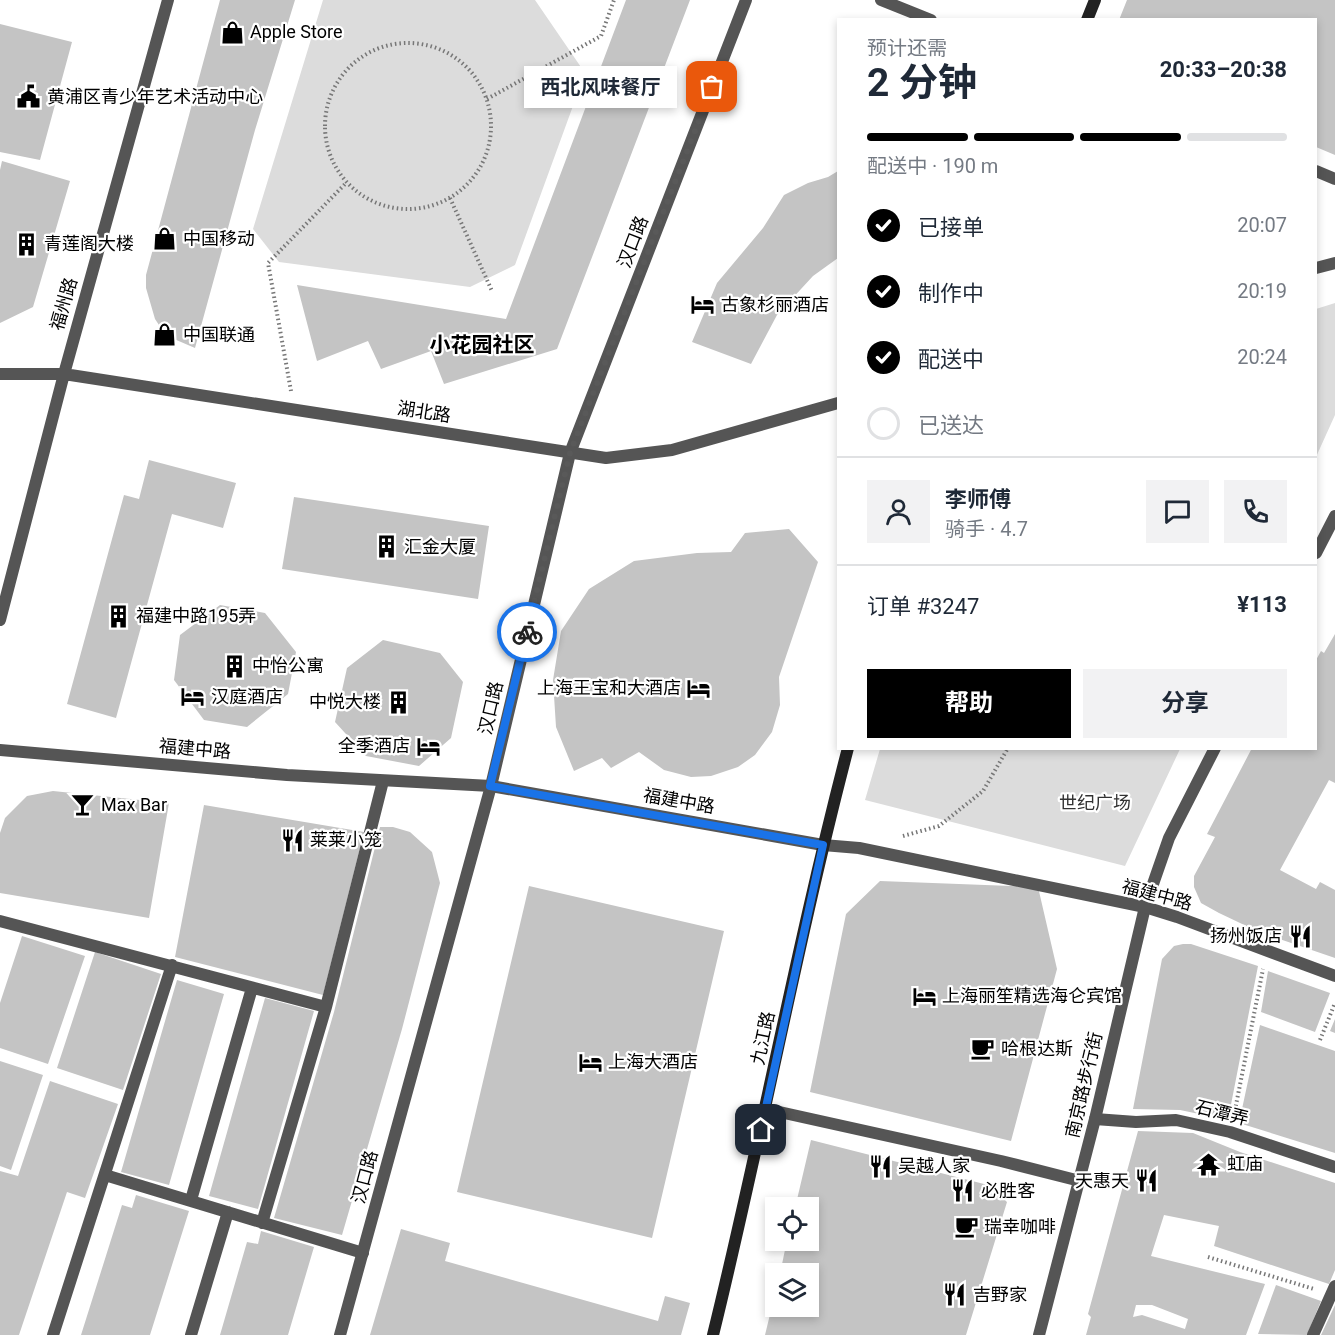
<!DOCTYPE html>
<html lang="zh">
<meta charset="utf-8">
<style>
body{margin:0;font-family:Roboto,"Noto Sans SC",sans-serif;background:#f2f2f3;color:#1f2937;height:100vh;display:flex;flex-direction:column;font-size:22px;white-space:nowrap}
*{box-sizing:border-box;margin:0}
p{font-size:20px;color:#747a83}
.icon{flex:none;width:33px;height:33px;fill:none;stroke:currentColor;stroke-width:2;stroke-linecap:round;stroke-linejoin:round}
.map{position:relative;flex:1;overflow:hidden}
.drawer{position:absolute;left:837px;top:18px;width:480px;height:732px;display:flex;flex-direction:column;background:#fff;border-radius:0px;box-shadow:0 3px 9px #0003}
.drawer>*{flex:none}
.controls{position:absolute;left:765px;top:1197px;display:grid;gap:12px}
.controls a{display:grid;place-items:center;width:54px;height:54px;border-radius:0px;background:#fff;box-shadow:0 3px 9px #0003;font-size:30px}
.pin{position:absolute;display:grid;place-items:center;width:51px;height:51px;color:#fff;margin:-26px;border-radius:12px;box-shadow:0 3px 9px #0006}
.courier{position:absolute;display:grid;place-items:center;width:60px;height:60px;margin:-30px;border:4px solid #1a73e8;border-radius:50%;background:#fff;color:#222;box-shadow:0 2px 8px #0007}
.bubble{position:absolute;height:42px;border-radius:0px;background:#fff;box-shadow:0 3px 9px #0003;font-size:20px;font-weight:700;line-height:42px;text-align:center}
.overview em{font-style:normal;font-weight:700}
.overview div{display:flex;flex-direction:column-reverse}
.overview{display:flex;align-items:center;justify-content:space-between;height:102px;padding:0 30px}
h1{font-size:39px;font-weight:700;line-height:45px}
.bar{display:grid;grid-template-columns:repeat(4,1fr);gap:9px 6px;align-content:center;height:72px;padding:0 30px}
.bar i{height:8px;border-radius:4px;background:#e0e1e3}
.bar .active{background:#000}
.bar p{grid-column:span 4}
.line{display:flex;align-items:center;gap:15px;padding:0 30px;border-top:2px solid #e0e1e3}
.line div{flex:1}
.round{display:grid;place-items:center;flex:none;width:63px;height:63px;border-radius:0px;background:#f2f2f3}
ol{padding:0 30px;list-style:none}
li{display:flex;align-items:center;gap:18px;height:66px}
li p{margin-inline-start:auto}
li .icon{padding:6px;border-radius:50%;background:#000;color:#fff;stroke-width:4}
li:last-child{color:#747a83}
li i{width:33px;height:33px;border:3px solid #e0e1e3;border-radius:50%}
.action{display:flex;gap:12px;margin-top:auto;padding:12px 30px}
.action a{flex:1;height:69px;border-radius:0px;background:#000;color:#fff;font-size:24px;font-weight:700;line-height:69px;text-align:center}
.action a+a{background:#f2f2f3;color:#1f2937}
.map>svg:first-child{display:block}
.green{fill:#dcdcdc}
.building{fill:#c4c4c4;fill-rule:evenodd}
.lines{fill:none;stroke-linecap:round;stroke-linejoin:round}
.path{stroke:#777;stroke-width:4;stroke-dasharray:1.5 3;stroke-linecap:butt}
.service{stroke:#555;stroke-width:12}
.pedestrian{stroke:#555;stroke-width:12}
.minor{stroke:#555;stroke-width:12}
.tertiary{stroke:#555;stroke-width:12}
.secondary{stroke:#222;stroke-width:12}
.done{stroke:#595959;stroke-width:6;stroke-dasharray:0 10.8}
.route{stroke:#1a73e8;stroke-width:8}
.labels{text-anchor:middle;stroke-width:4.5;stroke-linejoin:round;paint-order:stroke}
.poi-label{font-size:18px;fill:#000;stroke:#fff;text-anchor:start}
.street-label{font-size:18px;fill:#000;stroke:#fff}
.park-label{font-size:18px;fill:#333;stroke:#fff}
.quarter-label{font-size:21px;font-weight:bold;fill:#000;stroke:#fff}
</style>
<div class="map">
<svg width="1335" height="1335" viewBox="0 0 1335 1335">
<rect width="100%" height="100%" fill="#fff"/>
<path class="green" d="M323,0H535L585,73L515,265L470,287L279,262L253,229Z
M1335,303V415L1316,457V309Z
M880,749V748L1180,749L1125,866L865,800Z"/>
<path class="building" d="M220,0H295L255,130L195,348L174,339L163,331L155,319L146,288V275Z
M626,0H690L557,349L444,384L431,351L381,369L368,341L317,361L297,285L506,319Z
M1127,0H1335V155L1316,147V20H1119Z
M0,24L72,42L40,160L0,152Z
M2,161L70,181L33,307L0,323V170Z
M838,171V258L813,276L777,315L751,364L692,342L717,283L763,228L784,195L808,183L828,177Z
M149,460L236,483L223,528L172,514L116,718L67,704L124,495L139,499Z
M294,497L489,526L478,599L282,569Z
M789,529L818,562L779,677L780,705L772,732L755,755L738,767L711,776L691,777L664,770L639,752L611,768L602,758L574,771L556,727L553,680L561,631L589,589L634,561L697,553L731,552L745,533Z
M220,605L265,613L296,652L288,694L247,727L204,720L174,680L180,635Z
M1335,634V783L1329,780L1280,870L1316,889L1320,882L1335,890V958L1259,932L1219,913L1201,903L1194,887V876L1215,837L1207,834L1252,748H1316V660L1321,651L1324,653Z
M383,640L440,653L463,682L451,738L419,766L366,756L335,722L347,668Z
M53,791L169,803L149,918L0,893V833L5,818L27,796Z
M204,805L364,832L323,995L175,957Z
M380,827H393L410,832L432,852L440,883L402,1029L342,1235L274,1218L334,1012Z
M880,881L1038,887L1057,969L1011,1141L810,1092L846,914Z
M529,886L724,931L652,1238L457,1192Z
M22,936L85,956L48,1064L0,1048V1003Z
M1183,944H1191L1258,966L1228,1120L1180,1110L1133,1109L1162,959L1174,946Z
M95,952L161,974L123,1090L57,1068Z
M1268,971L1330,993L1315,1032L1261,1012Z
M177,980L224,994L169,1185L121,1172Z
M265,998L314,1011L258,1209L209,1196Z
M1335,1019V1033L1330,1031Z
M1260,1025L1335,1051V1153L1239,1123Z
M0,1061L43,1075L11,1170L0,1166Z
M50,1081L118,1104L85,1198L67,1192L19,1335H0V1171L18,1176Z
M1138,1131L1193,1133L1240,1152L1335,1183V1270L1329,1284L1214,1246L1219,1226L1164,1215L1151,1256L1265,1284L1246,1335H1086L1091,1317L1088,1314ZM1136,1305H1152L1188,1319L1185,1329L1142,1315L1133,1317Z
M811,1140L988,1185L1007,1202L966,1335H765L775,1294L776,1306H808V1274H780L787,1240H808V1208H795Z
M136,1195L189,1211L150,1335H81L122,1205L132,1208Z
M401,1229L450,1243L445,1261L658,1321L665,1296L690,1303L681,1335H370Z
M261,1231L314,1247L288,1335H220L247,1242L258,1244Z
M1276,1285L1321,1301L1307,1335L1258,1334Z
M1335,1305V1335H1321Z"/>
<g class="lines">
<path class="path" d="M325 126a83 83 0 1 1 166 0a83 83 0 1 1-166 0Z
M487,99L601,36L614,0
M450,198L492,291
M291,391L268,263L346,183
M903,836L939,826L983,791L1008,748
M1320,1040L1335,1003
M1234,1115L1263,969
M1208,1257L1314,1289"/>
<path class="service" d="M0,921L326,1007
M1095,1119L1136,1122L1176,1120L1230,1132L1335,1167
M105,1175L363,1253
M191,1200L252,988
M262,1223L326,1007L383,781
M53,1335L172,965
M191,1335L228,1212
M1313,1335L1335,1286"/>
<path class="pedestrian" d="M1316,553L1335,516
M766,1109L1001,1161L1080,1181
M1039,1335L1095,1119L1145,907L1169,838L1215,748"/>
<path class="minor" d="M881,0L931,20
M1316,171L1335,179
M340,1335L491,786L570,453L746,0"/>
<path class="tertiary" d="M1316,268L1335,263
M0,374H64L606,458L672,450L838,403
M0,620L64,374L168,0
M0,750L287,775L491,786L823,845L859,848L1145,907L1177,917L1335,976"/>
<path class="secondary" d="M1087,20L1095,0
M713,1335C761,1140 797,943 848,748"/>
</g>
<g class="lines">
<path class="done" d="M527,632L570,453L712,87"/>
<path class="route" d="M527,632L490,786L823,845L761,1130"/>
</g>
<defs>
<symbol id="shop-bare" viewBox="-9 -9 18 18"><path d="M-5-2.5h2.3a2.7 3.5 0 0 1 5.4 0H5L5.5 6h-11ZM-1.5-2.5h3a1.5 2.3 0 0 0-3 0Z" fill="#000" stroke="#fff" stroke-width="2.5" paint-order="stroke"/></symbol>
<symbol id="civic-bare" viewBox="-9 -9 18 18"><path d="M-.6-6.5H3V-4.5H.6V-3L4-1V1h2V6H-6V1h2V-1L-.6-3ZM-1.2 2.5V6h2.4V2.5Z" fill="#000" stroke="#fff" stroke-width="2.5" paint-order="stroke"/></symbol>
<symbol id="building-bare" viewBox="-9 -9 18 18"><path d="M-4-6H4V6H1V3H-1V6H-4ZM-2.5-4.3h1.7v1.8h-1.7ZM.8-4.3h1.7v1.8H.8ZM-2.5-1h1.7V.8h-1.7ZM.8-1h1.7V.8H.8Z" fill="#000" stroke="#fff" stroke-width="2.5" paint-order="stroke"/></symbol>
<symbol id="hotel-bare" viewBox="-9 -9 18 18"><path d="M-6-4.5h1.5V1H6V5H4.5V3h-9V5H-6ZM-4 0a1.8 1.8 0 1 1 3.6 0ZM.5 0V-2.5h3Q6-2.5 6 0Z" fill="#000" stroke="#fff" stroke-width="2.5" paint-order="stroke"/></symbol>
<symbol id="bar-bare" viewBox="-9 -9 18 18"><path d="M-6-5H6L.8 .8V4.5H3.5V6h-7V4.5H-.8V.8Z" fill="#000" stroke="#fff" stroke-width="2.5" paint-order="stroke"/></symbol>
<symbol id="restaurant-bare" viewBox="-9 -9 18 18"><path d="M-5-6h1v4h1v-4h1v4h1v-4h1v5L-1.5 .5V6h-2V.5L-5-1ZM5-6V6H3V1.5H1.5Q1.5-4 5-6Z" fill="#000" stroke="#fff" stroke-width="2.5" paint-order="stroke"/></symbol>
<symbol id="cafe-bare" viewBox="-9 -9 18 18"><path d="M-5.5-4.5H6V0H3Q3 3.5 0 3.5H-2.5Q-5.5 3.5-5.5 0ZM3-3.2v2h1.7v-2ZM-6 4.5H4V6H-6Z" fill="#000" stroke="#fff" stroke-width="2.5" paint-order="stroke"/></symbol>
<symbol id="temple-bare" viewBox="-9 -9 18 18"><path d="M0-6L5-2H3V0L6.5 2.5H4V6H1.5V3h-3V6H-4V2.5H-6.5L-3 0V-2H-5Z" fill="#000" stroke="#fff" stroke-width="2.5" paint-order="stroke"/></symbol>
</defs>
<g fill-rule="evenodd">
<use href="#shop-bare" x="216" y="16" width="33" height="33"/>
<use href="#civic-bare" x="12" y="80" width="33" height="33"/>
<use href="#shop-bare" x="148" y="222" width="33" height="33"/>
<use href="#building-bare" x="10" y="228" width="33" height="33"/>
<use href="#hotel-bare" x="686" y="288" width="33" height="33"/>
<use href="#shop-bare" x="148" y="318" width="33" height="33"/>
<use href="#building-bare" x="370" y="530" width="33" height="33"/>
<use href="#building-bare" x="102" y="600" width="33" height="33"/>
<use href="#building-bare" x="218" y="650" width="33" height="33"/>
<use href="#hotel-bare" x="682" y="672" width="33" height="33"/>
<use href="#hotel-bare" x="176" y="680" width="33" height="33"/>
<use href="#building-bare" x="382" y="686" width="33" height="33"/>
<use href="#hotel-bare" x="412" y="730" width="33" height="33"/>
<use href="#bar-bare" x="66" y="788" width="33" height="33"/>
<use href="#restaurant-bare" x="276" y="824" width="33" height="33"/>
<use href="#restaurant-bare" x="1284" y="920" width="33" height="33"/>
<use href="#hotel-bare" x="908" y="980" width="33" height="33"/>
<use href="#cafe-bare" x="966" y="1032" width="33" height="33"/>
<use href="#hotel-bare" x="574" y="1046" width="33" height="33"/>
<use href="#temple-bare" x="1192" y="1148" width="33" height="33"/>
<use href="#restaurant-bare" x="864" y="1150" width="33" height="33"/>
<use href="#restaurant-bare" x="1130" y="1164" width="33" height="33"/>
<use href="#restaurant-bare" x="946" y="1174" width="33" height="33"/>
<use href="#cafe-bare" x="950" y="1210" width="33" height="33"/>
<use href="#restaurant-bare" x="938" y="1278" width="33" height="33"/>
</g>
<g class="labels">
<g class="poi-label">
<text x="250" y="38">Apple Store</text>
<text x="47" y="103">黄浦区青少年艺术活动中心</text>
<text x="183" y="245">中国移动</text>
<text x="44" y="250">青莲阁大楼</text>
<text x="721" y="311">古象杉丽酒店</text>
<text x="183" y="341">中国联通</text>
<text x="404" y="553">汇金大厦</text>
<text x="136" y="622">福建中路195弄</text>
<text x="252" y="672">中怡公寓</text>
<text x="681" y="694" text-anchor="end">上海王宝和大酒店</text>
<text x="211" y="703">汉庭酒店</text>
<text x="381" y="708" text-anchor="end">中悦大楼</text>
<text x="410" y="752" text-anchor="end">全季酒店</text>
<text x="101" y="811">Max Bar</text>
<text x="310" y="846">莱莱小笼</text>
<text x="1282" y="942" text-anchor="end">扬州饭店</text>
<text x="942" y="1002">上海丽笙精选海仑宾馆</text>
<text x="1001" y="1055">哈根达斯</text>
<text x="608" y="1068">上海大酒店</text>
<text x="1227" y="1170">虹庙</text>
<text x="898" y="1172">吴越人家</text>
<text x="1129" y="1187" text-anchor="end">天惠天</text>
<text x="981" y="1197">必胜客</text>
<text x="984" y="1233">瑞幸咖啡</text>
<text x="973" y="1301">吉野家</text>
</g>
<g class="street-label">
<text transform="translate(633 242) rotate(-69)" y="6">汉口路</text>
<text transform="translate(64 304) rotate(-74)" y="6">福州路</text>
<text transform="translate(424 412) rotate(9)" y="6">湖北路</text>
<text transform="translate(491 708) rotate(-77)" y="6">汉口路</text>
<text transform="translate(195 749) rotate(5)" y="6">福建中路</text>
<text transform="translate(679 801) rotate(10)" y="6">福建中路</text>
<text transform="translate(1157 895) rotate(15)" y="6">福建中路</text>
<text transform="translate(763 1038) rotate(-78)" y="6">九江路</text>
<text transform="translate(1084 1085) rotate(-77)" y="6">南京路步行街</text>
<text transform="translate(1222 1113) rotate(14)" y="6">石潭弄</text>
<text transform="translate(365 1177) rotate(-75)" y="6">汉口路</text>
</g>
<g class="park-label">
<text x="1095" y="809">世纪广场</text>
</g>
<g class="quarter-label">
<text x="482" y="352">小花园社区</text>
</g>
</g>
</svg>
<div class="controls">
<a><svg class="icon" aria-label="locate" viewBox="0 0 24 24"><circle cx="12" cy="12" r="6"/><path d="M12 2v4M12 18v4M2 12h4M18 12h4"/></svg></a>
<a><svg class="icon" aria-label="layers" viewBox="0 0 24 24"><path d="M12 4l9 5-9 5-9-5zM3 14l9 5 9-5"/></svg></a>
</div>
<div class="pin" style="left:712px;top:87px;background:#ea580c"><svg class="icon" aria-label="bag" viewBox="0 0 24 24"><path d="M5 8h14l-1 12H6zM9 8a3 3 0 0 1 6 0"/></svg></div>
<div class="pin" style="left:761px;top:1130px;background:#1f2937"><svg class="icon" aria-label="home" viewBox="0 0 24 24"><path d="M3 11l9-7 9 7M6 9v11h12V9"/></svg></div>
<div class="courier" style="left:527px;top:632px"><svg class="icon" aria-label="bike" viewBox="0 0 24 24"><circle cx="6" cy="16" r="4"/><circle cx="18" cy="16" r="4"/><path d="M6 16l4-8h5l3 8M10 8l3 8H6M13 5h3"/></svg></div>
<div class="bubble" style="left:524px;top:66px;width:153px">西北风味餐厅</div>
<section class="drawer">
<div class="overview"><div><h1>2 分钟</h1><p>预计还需</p></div><em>20:33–20:38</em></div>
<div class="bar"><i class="active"></i><i class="active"></i><i class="active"></i><i></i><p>配送中 · 190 m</p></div>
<ol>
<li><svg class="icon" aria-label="check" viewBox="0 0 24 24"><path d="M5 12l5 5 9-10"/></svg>已接单<p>20:07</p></li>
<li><svg class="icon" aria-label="check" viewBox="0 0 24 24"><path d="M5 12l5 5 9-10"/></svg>制作中<p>20:19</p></li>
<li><svg class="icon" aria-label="check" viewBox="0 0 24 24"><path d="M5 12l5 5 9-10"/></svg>配送中<p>20:24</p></li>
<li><i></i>已送达</li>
</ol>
<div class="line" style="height:108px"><a class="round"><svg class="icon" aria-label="person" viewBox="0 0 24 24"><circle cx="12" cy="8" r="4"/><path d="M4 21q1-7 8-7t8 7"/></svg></a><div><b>李师傅</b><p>骑手 · 4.7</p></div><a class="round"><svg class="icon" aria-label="chat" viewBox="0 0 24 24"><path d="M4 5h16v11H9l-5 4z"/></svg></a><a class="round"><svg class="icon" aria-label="phone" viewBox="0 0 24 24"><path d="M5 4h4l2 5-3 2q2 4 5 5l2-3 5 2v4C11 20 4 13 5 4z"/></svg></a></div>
<div class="line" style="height:78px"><div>订单 #3247</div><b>¥113</b></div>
<div class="action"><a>帮助</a><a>分享</a></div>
</section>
</div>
